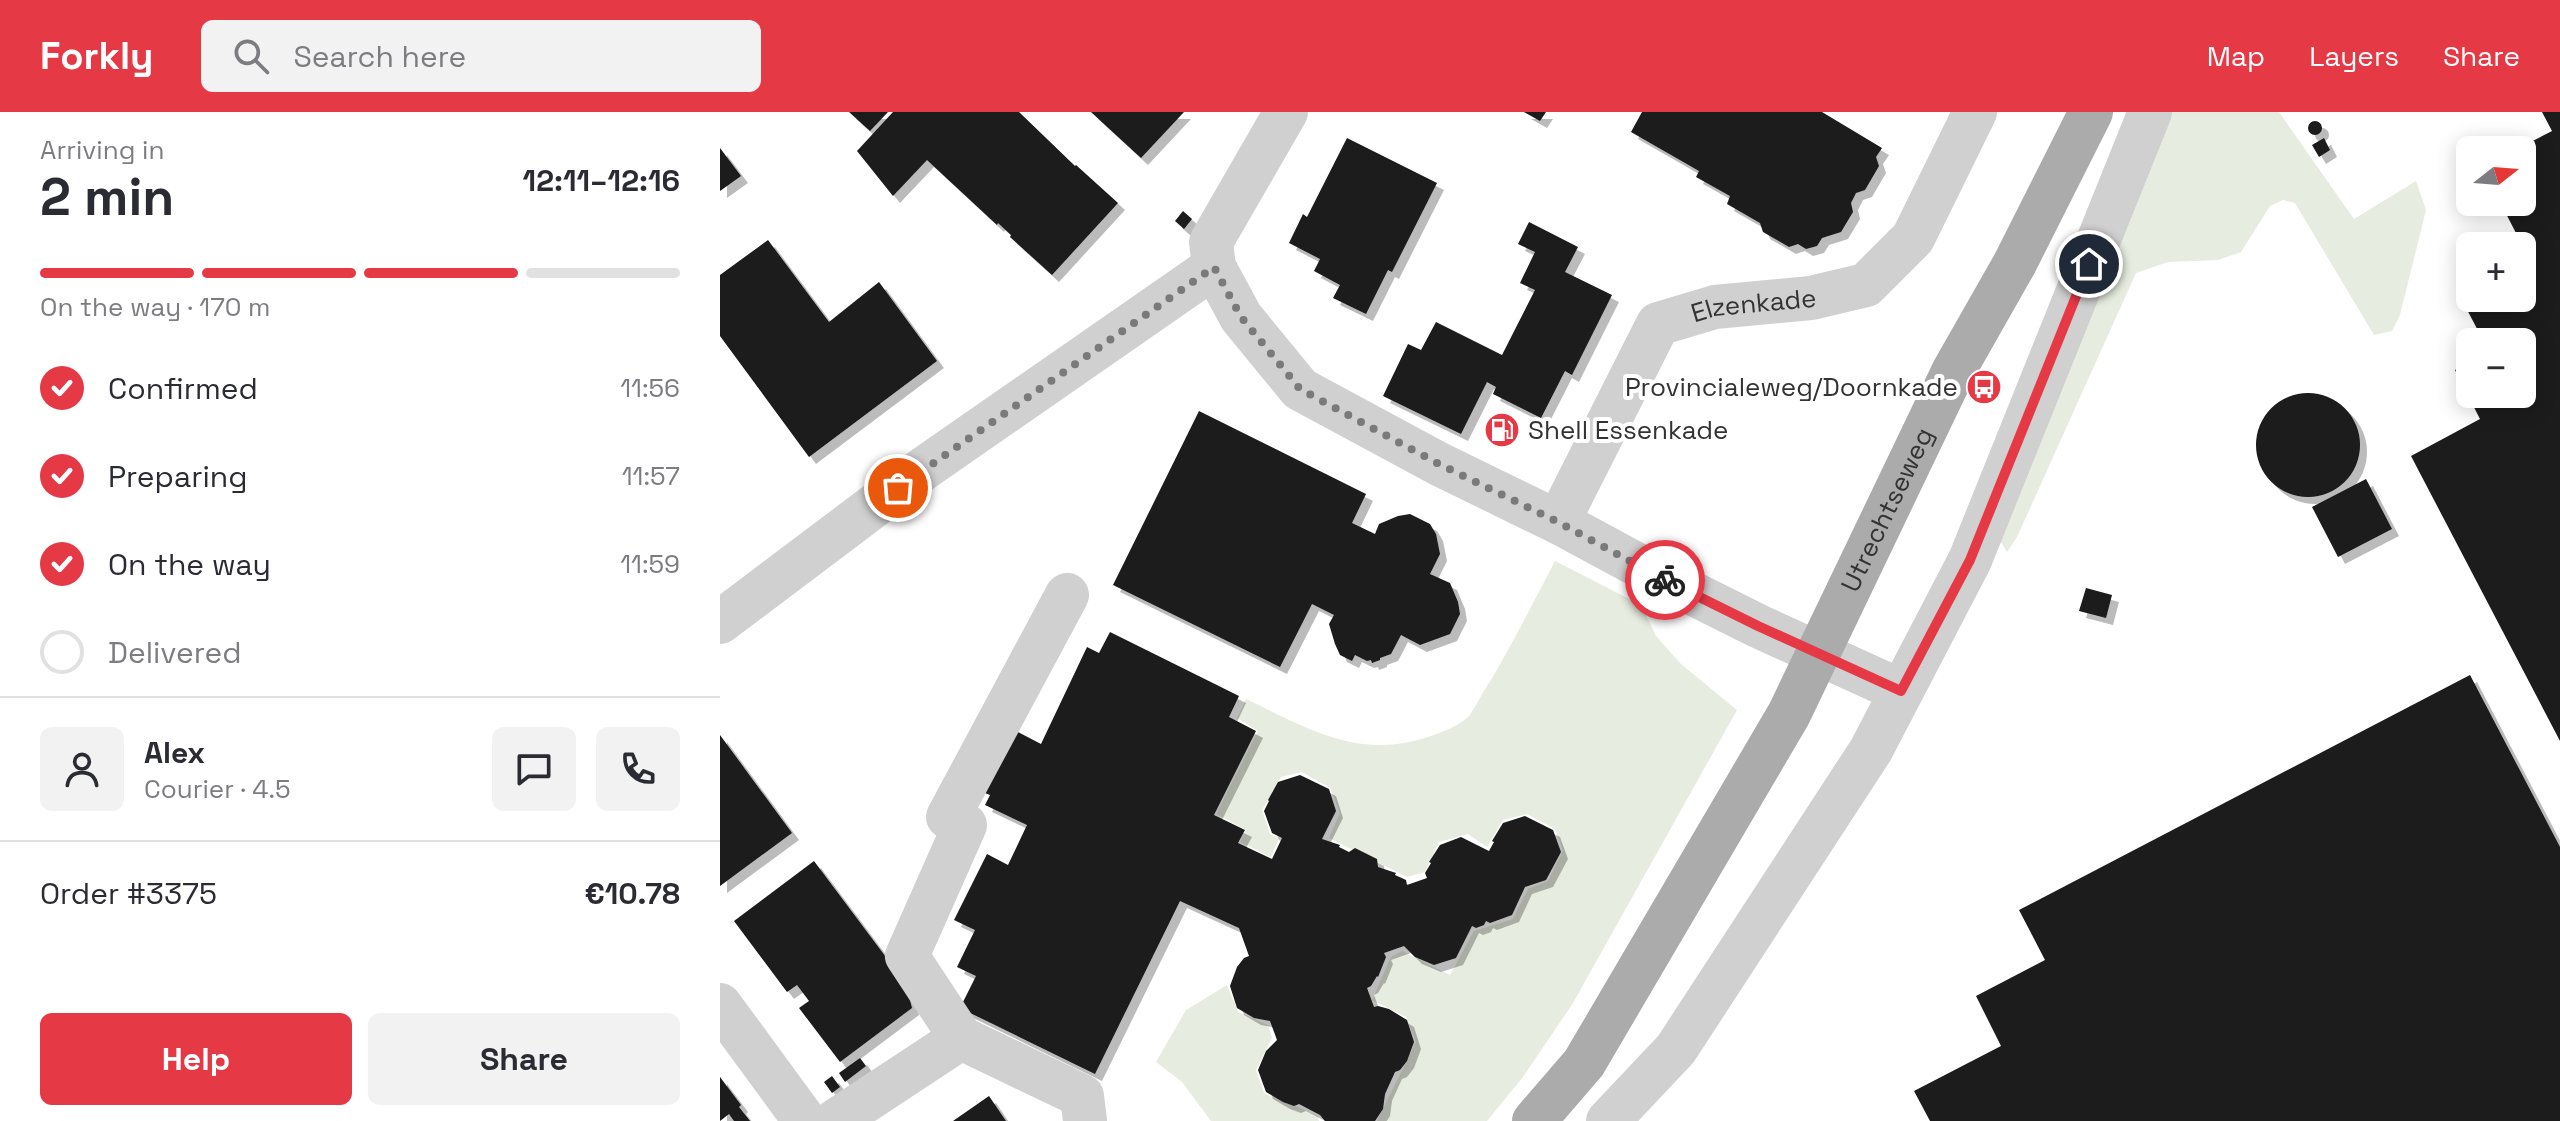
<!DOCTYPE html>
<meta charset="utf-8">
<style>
body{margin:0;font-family:"Space Grotesk",sans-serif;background:#f2f2f3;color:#2b2b33;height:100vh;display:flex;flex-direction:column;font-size:30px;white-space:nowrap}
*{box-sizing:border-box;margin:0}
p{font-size:26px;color:#7c7c81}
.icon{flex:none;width:44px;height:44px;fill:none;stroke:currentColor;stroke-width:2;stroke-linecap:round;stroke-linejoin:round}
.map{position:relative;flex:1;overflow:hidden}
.sheet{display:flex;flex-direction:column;background:#fff;width:720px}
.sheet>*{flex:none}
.needle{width:52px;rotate:73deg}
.tools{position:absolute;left:1736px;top:24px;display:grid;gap:16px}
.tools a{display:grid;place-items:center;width:80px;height:80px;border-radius:12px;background:#fff;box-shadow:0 4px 20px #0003;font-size:40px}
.pin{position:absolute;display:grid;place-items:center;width:68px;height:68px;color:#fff;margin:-34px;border:4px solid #fff;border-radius:50%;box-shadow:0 2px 8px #0007}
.courier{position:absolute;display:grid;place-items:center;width:80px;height:80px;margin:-40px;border:6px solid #e63946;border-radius:50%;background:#fff;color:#222;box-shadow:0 2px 10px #0007}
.summary em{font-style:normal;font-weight:600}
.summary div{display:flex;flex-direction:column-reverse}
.summary{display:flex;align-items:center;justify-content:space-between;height:136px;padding:0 40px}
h1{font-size:52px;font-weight:600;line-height:60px}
.bar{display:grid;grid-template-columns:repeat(4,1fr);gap:12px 8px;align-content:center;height:96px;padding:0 40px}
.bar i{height:10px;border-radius:6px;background:#e1e1e2}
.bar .selected{background:#e63946}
.bar p{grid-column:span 4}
.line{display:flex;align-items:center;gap:20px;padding:0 40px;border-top:2px solid #e1e1e2}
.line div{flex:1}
.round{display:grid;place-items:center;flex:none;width:84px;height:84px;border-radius:12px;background:#f2f2f3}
ol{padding:0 40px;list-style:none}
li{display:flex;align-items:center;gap:24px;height:88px}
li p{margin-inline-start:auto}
li .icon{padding:8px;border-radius:50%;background:#e63946;color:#fff;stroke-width:4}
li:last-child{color:#7c7c81}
li i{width:44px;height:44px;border:4px solid #e1e1e2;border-radius:50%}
.button{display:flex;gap:16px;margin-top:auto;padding:16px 40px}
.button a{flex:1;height:92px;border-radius:12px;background:#e63946;color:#fff;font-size:32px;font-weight:600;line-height:92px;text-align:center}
.button a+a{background:#f2f2f3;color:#2b2b33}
header{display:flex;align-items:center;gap:48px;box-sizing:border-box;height:112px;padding:0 40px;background:#e63946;color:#fff}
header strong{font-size:38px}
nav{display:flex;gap:44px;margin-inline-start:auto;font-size:28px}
.search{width:560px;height:72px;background:#f2f2f3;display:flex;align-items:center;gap:20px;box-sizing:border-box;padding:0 28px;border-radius:12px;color:#7c7c81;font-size:30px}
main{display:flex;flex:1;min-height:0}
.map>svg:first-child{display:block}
.green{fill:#e6ecdf}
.building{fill:#1a1a1a;filter:url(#shadow)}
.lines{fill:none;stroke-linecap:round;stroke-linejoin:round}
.minor{stroke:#d0d0d0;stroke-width:44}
.major{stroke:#ababab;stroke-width:44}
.done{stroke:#7a7a7a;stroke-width:8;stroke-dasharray:0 14.4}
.route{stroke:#e63946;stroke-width:10}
.labels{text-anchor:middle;stroke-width:8;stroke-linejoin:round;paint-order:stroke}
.street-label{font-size:26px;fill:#333;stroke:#fff}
.poi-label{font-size:26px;fill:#333;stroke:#fff;text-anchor:end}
</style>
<header>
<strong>Forkly</strong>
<div class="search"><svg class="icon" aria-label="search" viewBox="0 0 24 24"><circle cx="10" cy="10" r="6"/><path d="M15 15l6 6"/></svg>Search here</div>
<nav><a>Map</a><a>Layers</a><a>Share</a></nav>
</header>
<main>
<section class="sheet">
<div class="summary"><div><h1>2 min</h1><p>Arriving in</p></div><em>12:11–12:16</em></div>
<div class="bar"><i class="selected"></i><i class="selected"></i><i class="selected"></i><i></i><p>On the way · 170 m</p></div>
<ol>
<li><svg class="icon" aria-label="check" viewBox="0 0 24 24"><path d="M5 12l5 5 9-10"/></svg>Confirmed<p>11:56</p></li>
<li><svg class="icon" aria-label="check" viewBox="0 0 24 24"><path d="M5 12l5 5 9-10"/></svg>Preparing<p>11:57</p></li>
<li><svg class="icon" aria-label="check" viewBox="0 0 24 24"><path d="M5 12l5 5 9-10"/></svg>On the way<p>11:59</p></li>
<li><i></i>Delivered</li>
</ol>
<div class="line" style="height:144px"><a class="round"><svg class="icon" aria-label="person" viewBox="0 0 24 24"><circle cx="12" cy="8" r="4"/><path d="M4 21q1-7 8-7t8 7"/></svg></a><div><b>Alex</b><p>Courier · 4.5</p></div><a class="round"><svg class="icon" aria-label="chat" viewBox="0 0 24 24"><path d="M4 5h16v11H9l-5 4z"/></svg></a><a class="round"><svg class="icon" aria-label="phone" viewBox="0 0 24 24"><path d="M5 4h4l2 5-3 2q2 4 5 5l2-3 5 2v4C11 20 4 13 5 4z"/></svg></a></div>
<div class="line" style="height:104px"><div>Order #3375</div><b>€10.78</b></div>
<div class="button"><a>Help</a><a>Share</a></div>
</section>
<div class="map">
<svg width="1840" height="1009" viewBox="0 0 1840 1009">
<defs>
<filter id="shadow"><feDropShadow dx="7" dy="7" stdDeviation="0" flood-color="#0004"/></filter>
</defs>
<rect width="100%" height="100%" fill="#fff"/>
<path class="green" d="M1448,0H1559L1634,107L1696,69L1706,98L1680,203L1672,219L1654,223L1575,91L1563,88L1550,94L1521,140L1498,148L1448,150L1416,161L1297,425L1287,440L1276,422Z
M835,449L921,493L936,524L961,552L1017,598L853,891L803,965L767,1009H657L696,930L686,905L652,888L671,845L682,839L730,863L754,819L793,807L808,777L828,769L843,739L835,717L807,702L783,708L767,735L748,722L719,730L705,760L687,765L609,726L620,701L610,676L582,660L561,665L542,698L550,722L559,726L551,745L520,730L526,718L496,702L538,619L517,606L526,587C589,617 640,649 711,624C722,620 741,613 749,604C757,593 763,579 771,568C794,529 814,489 835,449Z
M507,873L518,900L548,913L552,926L536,958L544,981C562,990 580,995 598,1004L599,1009H491L462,970L436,950L466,898Z"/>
<path class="building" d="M129,0H168L150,19Z
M173,0H299L355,54L356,53L398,91L332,163L290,125L291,123L278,111L277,113L207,48L173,84L137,39Z
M371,0H464L421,46Z
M804,0H826L820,9Z
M922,0H1102L1162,36L1156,45L1159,54L1145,78L1136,81L1131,91L1133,100L1121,120L1102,126L1097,134L1086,137L1078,132L1069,135L1043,120L1040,111L1007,92L1010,84L976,65L979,59L911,20Z
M1822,0H1840V629L1691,344L1760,307L1735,258L1750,250V282H1802V230H1764L1743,190L1752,186H1802V160L1813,154L1780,90H1802V38H1795L1832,19Z
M1588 16a7 7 0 1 1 14 0a7 7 0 1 1-14 0Z
M627,26L717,71L672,160L668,158L646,202L613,186L620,173L594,159L600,147L569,131L583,102L587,105Z
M1604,26L1610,38L1599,45L1592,33Z
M0,36L21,64L0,79Z
M463,99L472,107L464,117L455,109Z
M809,110L858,135L845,160L892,183L852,263L845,259L821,306L773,282L776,275L767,270L741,322L663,284L688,232L701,238L716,210L782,243L815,178L800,171L815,140L798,132Z
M48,128L109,210L159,170L217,249L89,345L0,224V163Z
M1536 333a52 52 0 1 1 104 0a52 52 0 1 1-104 0Z
M479,299L646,382L632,411L655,422L659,412L678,404L690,402L710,412L716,422L720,442L710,462L730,471L738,490L740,502L730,522L700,533L681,523L671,542L660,546V548L652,551L651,548L647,549L635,543L632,549L620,543L615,532L609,512L614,503L592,492L560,555L393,473Z
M1646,367L1672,417L1618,445L1592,395Z
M1366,476L1392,483L1386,506L1359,499Z
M390,520L519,584L509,605L536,619L494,703L525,718L518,731L552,747L562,726L552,721L544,699L549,689L548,688L558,670L580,663L609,677L616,699L602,727L620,733L619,735L629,740L635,736L657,747L658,755L676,761L675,763L686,768L687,773L707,766L705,761L711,751L709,750L720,733L741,725L769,739L774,730L772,729L783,711L805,704L833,718L841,740L826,768L805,775L792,803L770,811L766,809L764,813L756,816L752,814L736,846L714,853L695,845L684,834L664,841L666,845L658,865L657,864L651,874L647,876L654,895L658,894L669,897L687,908L694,930L687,949L680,958L675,960L665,982L663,997L655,1009H605L600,1003L579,992L574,994L563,990L546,980L538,958L546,939L557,928L550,909L534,906L517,896L510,874L517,855L524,846L529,844L519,816L460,789L375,962L240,896L256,864L237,855L255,818L234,808L267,742L288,753L307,713L265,693L270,683L265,681L296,619L321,632L367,535L379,541Z
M1750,563L1840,735V1009H1210L1194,979L1281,934L1256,884L1325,848L1299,798Z
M0,623L72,721L0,774Z
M94,749L186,872L192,896L120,950L79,896L89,889L77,873L67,880L14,809Z
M140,946L146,954L125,970L119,961Z
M112,964L120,975L112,981L104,970Z
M0,965L21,993L19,995L30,1009H14L9,1002L0,1009Z
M269,984L286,1009H233Z"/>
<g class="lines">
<g class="minor">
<path d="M566,0L491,130L494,155L521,205L580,277L719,352L838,410L940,465L1038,514L1181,579"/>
<path id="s1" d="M838,410L938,212L995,195L1091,186L1146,173L1193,126L1255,0"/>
<path d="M0,510L203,357L494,155"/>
<path d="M0,893L85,1009"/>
<path d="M241,926L187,844L245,713L228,705L347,483"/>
<path d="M115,1009L241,926L362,984L365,1009"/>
<path d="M888,1009L956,937L1151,638L1250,448L1430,0"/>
</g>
<path class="major" id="s2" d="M814,1009L864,951L1069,602L1233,260L1295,151L1371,0"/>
</g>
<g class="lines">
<path class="done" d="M178,376L494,155L521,205L580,277L719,352L838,410L945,468"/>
<path class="route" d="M945,468L1038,514L1181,579L1250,448L1369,152"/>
</g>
<defs>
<symbol id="bus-disc" viewBox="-11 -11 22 22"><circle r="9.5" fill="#e63946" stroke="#fff"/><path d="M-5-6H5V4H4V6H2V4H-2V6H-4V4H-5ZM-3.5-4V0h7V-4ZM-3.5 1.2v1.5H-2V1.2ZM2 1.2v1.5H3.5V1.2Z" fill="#fff"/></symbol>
<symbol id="fuel-disc" viewBox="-11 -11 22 22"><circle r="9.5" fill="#e63946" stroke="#fff"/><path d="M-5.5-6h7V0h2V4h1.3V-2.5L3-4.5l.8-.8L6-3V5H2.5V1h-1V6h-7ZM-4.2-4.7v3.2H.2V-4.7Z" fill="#fff"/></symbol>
</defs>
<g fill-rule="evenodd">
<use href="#bus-disc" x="1244" y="255" width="40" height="40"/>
<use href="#fuel-disc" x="762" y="298" width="40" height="40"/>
</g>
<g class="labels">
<g class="street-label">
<text dy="9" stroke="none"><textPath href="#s1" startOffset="320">Elzenkade</textPath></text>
<text dy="9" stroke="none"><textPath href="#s2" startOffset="708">Utrechtseweg</textPath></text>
</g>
<g class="poi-label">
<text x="1238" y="284">Provincialeweg/Doornkade</text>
<text x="808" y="327" text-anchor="start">Shell Essenkade</text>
</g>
</g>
</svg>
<div class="tools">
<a><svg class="needle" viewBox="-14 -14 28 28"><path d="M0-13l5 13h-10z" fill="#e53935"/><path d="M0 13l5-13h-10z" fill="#7c7c81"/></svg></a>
<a>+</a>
<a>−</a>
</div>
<div class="pin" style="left:178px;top:376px;background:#ea580c"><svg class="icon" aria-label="bag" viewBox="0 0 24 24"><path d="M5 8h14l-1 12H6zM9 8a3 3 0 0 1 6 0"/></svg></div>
<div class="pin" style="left:1369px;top:152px;background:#1f2937"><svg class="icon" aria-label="home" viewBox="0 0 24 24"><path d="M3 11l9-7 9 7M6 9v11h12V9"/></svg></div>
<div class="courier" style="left:945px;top:468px"><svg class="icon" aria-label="bike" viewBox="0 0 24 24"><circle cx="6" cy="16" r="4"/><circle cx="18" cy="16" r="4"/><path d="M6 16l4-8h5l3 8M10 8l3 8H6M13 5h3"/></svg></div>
</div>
</main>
